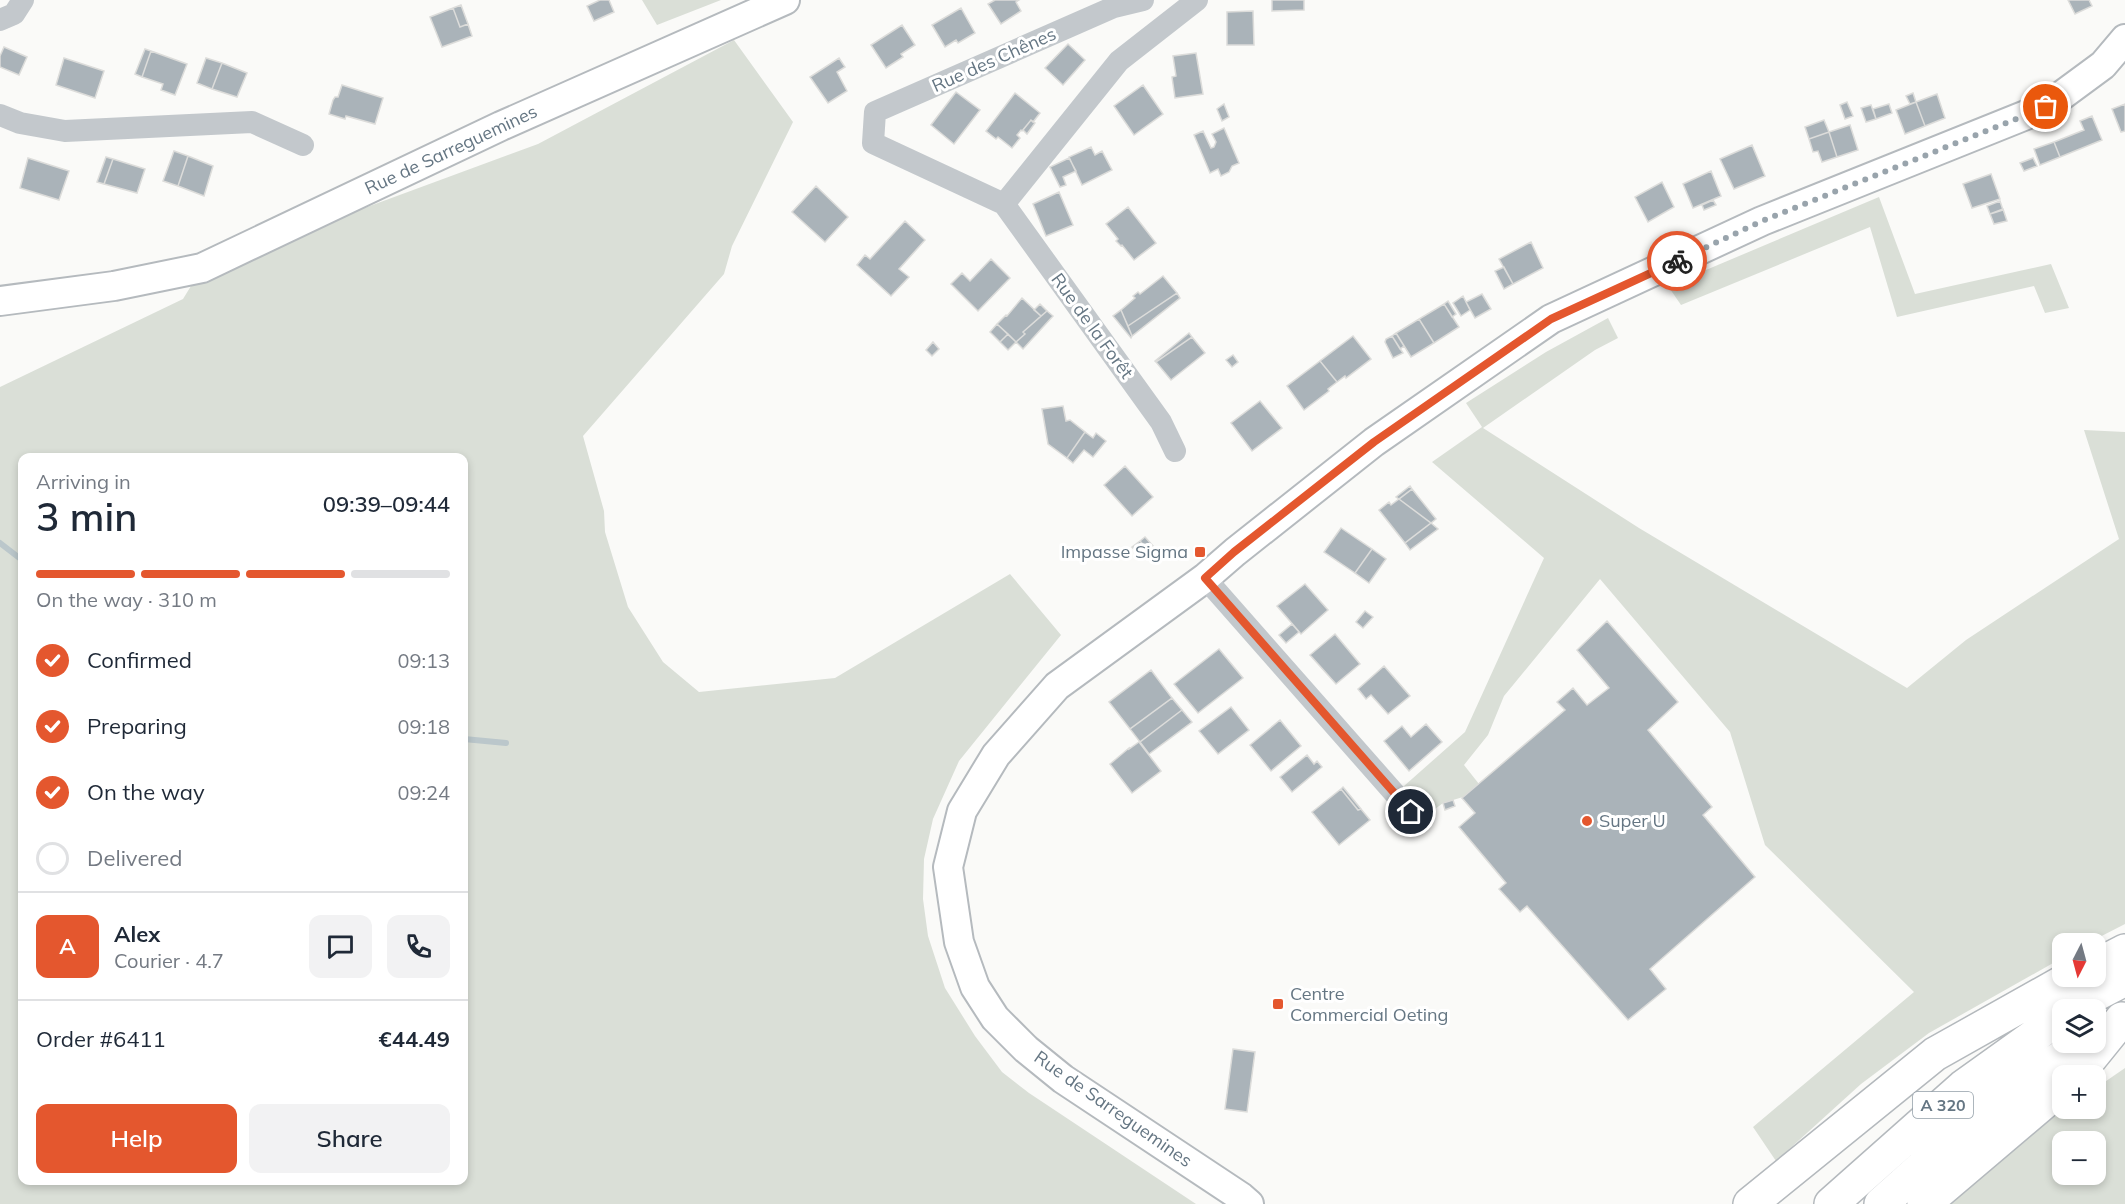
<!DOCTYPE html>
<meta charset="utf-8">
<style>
body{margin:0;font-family:Mulish,sans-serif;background:#f2f2f3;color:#1f2937;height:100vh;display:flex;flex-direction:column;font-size:22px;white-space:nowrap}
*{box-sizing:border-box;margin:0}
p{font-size:20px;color:#747a83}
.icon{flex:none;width:33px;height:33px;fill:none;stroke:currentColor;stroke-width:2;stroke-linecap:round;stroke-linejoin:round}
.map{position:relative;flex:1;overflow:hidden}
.sheet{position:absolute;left:18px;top:453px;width:450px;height:732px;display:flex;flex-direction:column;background:#fff;border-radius:12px;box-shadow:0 3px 9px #0003}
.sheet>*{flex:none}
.needle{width:39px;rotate:186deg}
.tools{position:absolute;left:2052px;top:933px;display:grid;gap:12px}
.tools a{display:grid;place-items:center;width:54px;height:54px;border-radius:12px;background:#fff;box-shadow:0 3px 9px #0003;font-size:30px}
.pin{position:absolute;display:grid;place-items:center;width:51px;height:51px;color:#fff;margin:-26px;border:3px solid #fff;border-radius:50%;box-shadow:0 2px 6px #0007}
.courier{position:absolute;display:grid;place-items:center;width:60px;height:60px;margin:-30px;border:4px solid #e4572e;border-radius:50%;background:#fff;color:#222;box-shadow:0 2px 8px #0007}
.headline em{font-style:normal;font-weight:600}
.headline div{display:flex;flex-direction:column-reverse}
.headline{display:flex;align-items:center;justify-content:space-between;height:102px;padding:0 18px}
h1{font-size:39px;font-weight:600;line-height:45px}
.bar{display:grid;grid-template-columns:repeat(4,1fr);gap:9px 6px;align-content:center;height:72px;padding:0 18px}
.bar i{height:8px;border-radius:4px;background:#e0e1e3}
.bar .on{background:#e4572e}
.bar p{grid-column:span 4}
.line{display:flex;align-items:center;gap:15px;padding:0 18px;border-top:2px solid #e0e1e3}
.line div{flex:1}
.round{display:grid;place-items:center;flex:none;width:63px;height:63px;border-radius:12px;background:#f2f2f3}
ol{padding:0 18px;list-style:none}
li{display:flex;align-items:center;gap:18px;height:66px}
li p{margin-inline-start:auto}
li .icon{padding:6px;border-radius:50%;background:#e4572e;color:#fff;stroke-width:4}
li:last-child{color:#747a83}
li i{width:33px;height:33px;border:3px solid #e0e1e3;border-radius:50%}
.action{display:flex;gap:12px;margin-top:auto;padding:12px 18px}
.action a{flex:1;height:69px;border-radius:12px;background:#e4572e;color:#fff;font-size:24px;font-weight:600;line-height:69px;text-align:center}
.action a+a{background:#f2f2f3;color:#1f2937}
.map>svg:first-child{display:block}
.green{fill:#dadfd7;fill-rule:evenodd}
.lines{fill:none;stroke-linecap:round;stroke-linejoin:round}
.stream{stroke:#bbc7cb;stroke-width:6}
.building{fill:#aab3b9;stroke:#dcdcda;stroke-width:1.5}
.major-casing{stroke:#b5babe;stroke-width:32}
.highway-casing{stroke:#b4b9bd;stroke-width:36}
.minor{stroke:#c3c8cc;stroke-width:22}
.major{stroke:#fff;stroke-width:28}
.highway{stroke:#fff;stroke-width:33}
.done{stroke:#99a4ac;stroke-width:6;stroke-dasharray:0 10.8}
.route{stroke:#e4572e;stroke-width:8}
.poi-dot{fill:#e4572e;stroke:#fff;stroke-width:2}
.labels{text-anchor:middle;stroke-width:6;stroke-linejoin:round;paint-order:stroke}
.shield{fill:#fff;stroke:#939fa8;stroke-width:1.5}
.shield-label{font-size:16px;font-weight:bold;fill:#657683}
.street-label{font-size:18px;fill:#657683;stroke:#fff}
.poi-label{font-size:18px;fill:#657683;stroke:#fff;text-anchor:start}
</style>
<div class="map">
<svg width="2125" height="1204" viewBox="0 0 2125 1204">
<rect width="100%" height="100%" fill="#fafaf8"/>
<path class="green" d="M642,0H721L657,25Z
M734,40L793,122L732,246L724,274L583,436L604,511L605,532L628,607L663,662L699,692L835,678L1010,574L1061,635L959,761L933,819L924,859L923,899L928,936L945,988L975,1036L1002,1072L1029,1093L1196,1204H0V387L183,299L202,268L538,144ZM22,458H464V1180H22Z
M1879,197L1915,294L2051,264L2069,308L2045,313L2034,286L1897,317L1870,227L1681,305L1668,286Z
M1608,318L1618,338L1595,350L1483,428L1639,528L1907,688L1966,640L2119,539L2084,430L2125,432V924L2088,943L2062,944V958L1929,1033L1861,1084L1776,1161L1753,1127L1914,992L1765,845L1730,732L1600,579L1504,696L1488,735L1464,765L1479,784L1463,797L1443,803L1431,812L1418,807L1404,786L1465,732L1544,558L1432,462L1482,427L1466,403L1546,352Z
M2125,1068V1204H1951L2037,1129L2066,1109L2096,1108V1088ZM2062,1142H2096V1174H2062Z"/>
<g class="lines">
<path class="stream" d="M0,543L22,560
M464,739L506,743"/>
</g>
<path class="building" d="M600,0H609L614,12L594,21L587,6Z
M995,0H1019L1016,2L1021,11L1001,24L988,4Z
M1272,0H1304V10L1272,11Z
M2068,0H2089L2092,6L2075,14Z
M461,5L468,24L460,27L453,8Z
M453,8L460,27L468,24L472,36L442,47L430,17Z
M961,8L975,33L958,43L956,40L945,47L932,25Z
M1253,11L1254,45H1227V12Z
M902,25L915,45L901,54L903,57L886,68L871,45Z
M1068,44L1085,60L1063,85L1045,68Z
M4,47L27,57L19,75L0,67V56Z
M145,49L151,51L142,77L135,74Z
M151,51L187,64L175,95L161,90L163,84L142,77Z
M1196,53L1203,94L1175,98L1172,77L1176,76L1173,56Z
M64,58L104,71L95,98L56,85Z
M206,58L222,63L212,89L197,83Z
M839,58L845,67L837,72L847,91L828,103L810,77Z
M222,63L247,73L237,97L212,89Z
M342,85L383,98L375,124L346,116L345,119L329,114L333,100L335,97H338Z
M1143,85L1163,114L1134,135L1114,106Z
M956,92L980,110L954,144L931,125Z
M1015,93L1040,113L1033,122L1031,120L1022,131L1021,130L1017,135L1020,138L1012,148L998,137L996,139L986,131Z
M1913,93L1916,102L1910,104L1906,96Z
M1937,94L1945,118L1925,126L1916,102Z
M1847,102L1853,116L1845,119L1840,105Z
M1916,102L1925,126L1905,134L1896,110Z
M1224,104L1229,117L1222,121L1217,109Z
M1889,104L1892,113L1876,119L1873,109Z
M2125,104V131L2121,132L2112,109Z
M1871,105L1876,119L1866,122L1861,108Z
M2092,116L2102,140L2060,157L2054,142L2084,130L2080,121Z
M1031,120L1035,123L1027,134L1023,130Z
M1824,120L1829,132L1809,139L1805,127Z
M1850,125L1858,150L1837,157L1829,132Z
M1224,128L1239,163L1232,166L1229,172L1221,176L1218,169L1210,173L1194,135L1203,131L1211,148L1214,147L1216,142L1212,134Z
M1829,132L1837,157L1822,162L1818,151L1813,152L1809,139Z
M2054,142L2060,157L2040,165L2034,149Z
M1752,145L1765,176L1734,189L1720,159Z
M1091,147L1095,155L1102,151L1112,170L1082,185L1069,157Z
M174,151L188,156L178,186L163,181Z
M188,156L213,166L204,196L178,186Z
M106,157L113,159L104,184L97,182Z
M28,158L69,171L59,200L20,188Z
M1069,158L1076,171L1063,177L1066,185L1060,187L1050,167Z
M2033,158L2037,166L2024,171L2020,163Z
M113,159L145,169L137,193L104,184Z
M1711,171L1721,196L1693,208L1683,184Z
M1991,174L2000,199L1972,208L1963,184Z
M1662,182L1674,207L1648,222L1635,197Z
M816,186L848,217L825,242L792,212Z
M1059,192L1073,225L1046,236L1033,204Z
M1713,200L1716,205L1704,210L1702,205Z
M2000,201L2003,210L1990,214L1987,206Z
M1128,207L1156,243L1134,260L1122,245L1121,246L1116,241L1118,239L1106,224Z
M2003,209L2007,221L1994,224L1990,214Z
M905,221L925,240L899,269L909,277L891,296L857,265L865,255L870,259Z
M1531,242L1543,268L1513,284L1499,259Z
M991,259L1010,278L978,311L951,284L962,273L970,281Z
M1504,267L1513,284L1504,289L1495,271Z
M1163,276L1177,293L1128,326L1121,310L1135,298L1133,296L1138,292L1140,294Z
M1177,293L1180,298L1132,336L1128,326Z
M1482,294L1491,309L1475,318L1466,302Z
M1463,296L1470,310L1461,316L1453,303Z
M1022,298L1041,316L1023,332L1025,334L1016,342L997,324L1006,315L1007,316Z
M1448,301L1456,314L1452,317L1444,304Z
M1040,304L1047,311L1041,316L1034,310Z
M1444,304L1459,327L1434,343L1419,319Z
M1121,310L1132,336L1131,338L1113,316Z
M1047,311L1053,316L1023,349L1016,342L1025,334L1023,332Z
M1419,319L1434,343L1411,357L1396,333Z
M997,324L1008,334L1000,342L990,332Z
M1189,333L1192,337L1156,362L1155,361Z
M1396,333L1404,346L1400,349L1392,336Z
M1008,334L1016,342L1008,350L1000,342Z
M1353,336L1371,359L1346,378L1345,376L1337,382L1320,361Z
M1392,336L1403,353L1393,358L1385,342L1386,339Z
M1192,337L1205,353L1171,380L1156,362Z
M933,342L939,349L932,356L926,350Z
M1233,355L1238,362L1232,367L1226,360Z
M1320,361L1337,382L1328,389L1329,391L1304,410L1287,386Z
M1260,401L1282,428L1252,451L1231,423Z
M1063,406L1066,421L1070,420L1085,432L1067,458L1048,444L1042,409Z
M1085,432L1093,438L1096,433L1106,441L1093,457L1084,450L1073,463L1067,458Z
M1125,466L1153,497L1132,516L1104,485Z
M1410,486L1412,489L1399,499L1396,497Z
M1412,489L1436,519L1431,523L1399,499Z
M1399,499L1431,523L1405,543L1379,510L1389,502L1391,505Z
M1431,523L1438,529L1410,550L1405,543Z
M1341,528L1372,549L1355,573L1324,552Z
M1145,537L1153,546L1148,550L1140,541Z
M1140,541L1148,550L1140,556L1132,547Z
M1372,549L1386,559L1369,583L1355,573Z
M1305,584L1328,610L1301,634L1277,606Z
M1365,611L1373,617L1363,628L1356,622Z
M1607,621L1678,702L1648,730L1712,807L1703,815L1755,877L1650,969L1666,989L1628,1020L1527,906L1520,912L1499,889L1506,883L1459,827L1475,813L1462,798L1565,710L1557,702L1573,688L1587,705L1609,688L1577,650Z
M1292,624L1299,632L1286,643L1279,635Z
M1335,634L1360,664L1336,684L1310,655Z
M1219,649L1243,678L1198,713L1174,684Z
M1384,666L1410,696L1388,714L1371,695L1366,699L1358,689Z
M1151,670L1172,698L1130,729L1109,702Z
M1172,698L1182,710L1140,742L1130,729Z
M1231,707L1249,730L1218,754L1199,731Z
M1182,710L1192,722L1149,754L1140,742Z
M1280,720L1301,746L1271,771L1250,745Z
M1426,724L1442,742L1409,771L1384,741L1402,726L1411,737Z
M1139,742L1161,771L1132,793L1110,764L1129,748V749Z
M1307,755L1314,764L1317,761L1322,767L1292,792L1280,777Z
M1343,787L1361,809L1358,810L1341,789Z
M1341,789L1358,810L1361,809L1370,820L1339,845L1312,812Z
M1453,800L1455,806L1445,810L1443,803Z
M1233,1049L1255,1052L1247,1112L1225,1109Z"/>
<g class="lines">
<defs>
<path id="major" d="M0,301L114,286L202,268L501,126L785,0
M1249,1204L1241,1197L1063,1079L1026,1049L995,1018L975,987L959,942L948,867L962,811L996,755L1057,686L1205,578L1235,552L1374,442L1551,319L1762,221L2046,107L2103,65L2125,39"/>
<path id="highway" d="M2096,966L2125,951
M2072,1010L2087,999L2125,979
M2079,1072L2122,1019
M1750,1204L1935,1054L2074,976
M1831,1204L1963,1087L2062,1016
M1881,1204L1984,1112L2048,1066L2085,1042
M1924,1204L2062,1087"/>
</defs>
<use href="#major" class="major-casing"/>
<use href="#highway" class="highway-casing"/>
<path class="minor" d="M1143,0L1114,7L875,112L873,143L1004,204L1161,422L1175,451
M0,20L14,14L23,0
M0,115L20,123L65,131L252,122L303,145
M1004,204L1119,61L1197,0
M1205,578L1411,812"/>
<use href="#major" class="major"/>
<use href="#highway" class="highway"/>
</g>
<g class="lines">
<path class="done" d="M1677,261L1762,221L2046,107"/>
<path class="route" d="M1411,812L1205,578L1234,552L1374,442L1551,319L1677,261"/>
</g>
<g class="poi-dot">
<rect x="1194" y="546" width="12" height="12" rx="3"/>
<circle cx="1587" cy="821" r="6"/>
<rect x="1272" y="998" width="12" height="12" rx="3"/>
</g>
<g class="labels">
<rect class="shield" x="1913" y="1092" width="60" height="26" rx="4.5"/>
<g class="shield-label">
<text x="1943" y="1111">A 320</text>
</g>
<g class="street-label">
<text transform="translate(994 60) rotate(-24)" y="6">Rue des Chênes</text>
<text transform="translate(451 150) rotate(-25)" y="6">Rue de Sarreguemines</text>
<text transform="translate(1092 326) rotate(54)" y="6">Rue de la Forêt</text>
<text transform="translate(1113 1109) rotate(35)" y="6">Rue de Sarreguemines</text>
</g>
<g class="poi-label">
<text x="1188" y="558" text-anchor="end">Impasse Sigma</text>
<text x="1599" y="827">Super U</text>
<text x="1290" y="1000">Centre<tspan x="1290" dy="21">Commercial Oeting</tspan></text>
</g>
</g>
</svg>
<div class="tools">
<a><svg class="needle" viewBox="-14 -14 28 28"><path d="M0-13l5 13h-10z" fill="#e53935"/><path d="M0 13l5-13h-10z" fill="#747a83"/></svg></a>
<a><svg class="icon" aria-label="layers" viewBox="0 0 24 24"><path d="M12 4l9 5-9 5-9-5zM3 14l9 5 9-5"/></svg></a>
<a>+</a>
<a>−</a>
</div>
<div class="pin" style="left:2046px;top:107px;background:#ea580c"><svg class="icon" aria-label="bag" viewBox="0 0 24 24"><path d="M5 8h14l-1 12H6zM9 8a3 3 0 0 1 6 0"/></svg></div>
<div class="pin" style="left:1411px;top:812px;background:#1f2937"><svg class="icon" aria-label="home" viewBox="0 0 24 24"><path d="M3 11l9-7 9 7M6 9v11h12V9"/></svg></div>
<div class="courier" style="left:1677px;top:261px"><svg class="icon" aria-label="bike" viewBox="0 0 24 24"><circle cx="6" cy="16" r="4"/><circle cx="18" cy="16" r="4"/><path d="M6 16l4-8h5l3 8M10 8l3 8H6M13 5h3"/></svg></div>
<section class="sheet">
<div class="headline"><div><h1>3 min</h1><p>Arriving in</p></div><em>09:39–09:44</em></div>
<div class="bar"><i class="on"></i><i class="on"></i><i class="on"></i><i></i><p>On the way · 310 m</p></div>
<ol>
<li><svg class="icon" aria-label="check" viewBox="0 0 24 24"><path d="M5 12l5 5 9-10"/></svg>Confirmed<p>09:13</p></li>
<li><svg class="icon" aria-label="check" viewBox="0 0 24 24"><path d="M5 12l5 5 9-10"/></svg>Preparing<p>09:18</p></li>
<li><svg class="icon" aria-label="check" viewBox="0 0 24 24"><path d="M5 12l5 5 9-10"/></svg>On the way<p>09:24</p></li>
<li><i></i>Delivered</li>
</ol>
<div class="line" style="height:108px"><b class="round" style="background:#e4572e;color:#fff">A</b><div><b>Alex</b><p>Courier · 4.7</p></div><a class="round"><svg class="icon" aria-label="chat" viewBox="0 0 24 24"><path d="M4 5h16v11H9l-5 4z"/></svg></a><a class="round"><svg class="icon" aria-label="phone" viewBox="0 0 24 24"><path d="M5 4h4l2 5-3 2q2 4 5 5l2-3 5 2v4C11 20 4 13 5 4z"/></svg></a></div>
<div class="line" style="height:78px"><div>Order #6411</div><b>€44.49</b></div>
<div class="action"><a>Help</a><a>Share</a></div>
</section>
</div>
